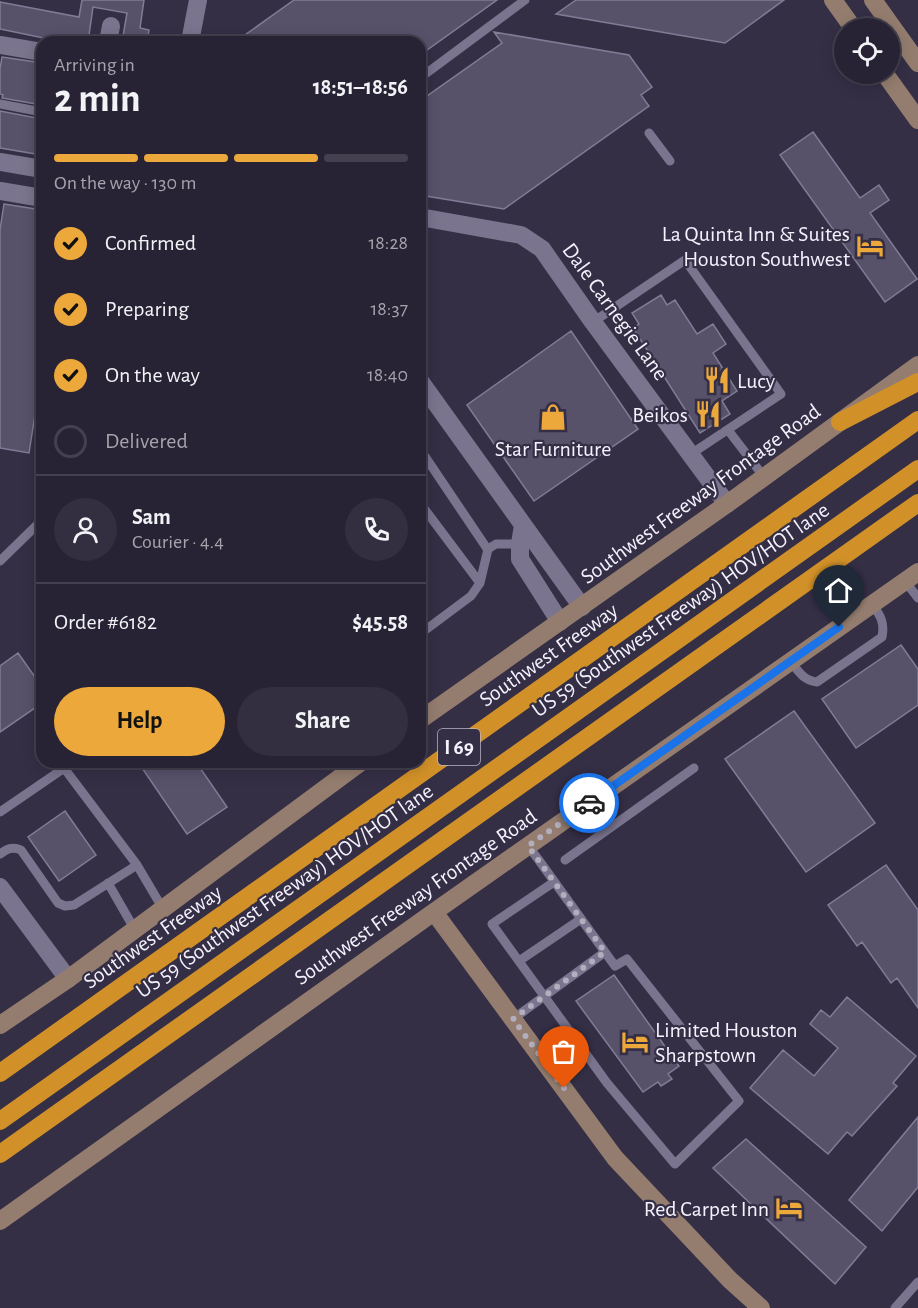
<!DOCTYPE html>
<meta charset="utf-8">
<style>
body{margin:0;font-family:"Alegreya Sans",sans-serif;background:#342f40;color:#f1f3f6;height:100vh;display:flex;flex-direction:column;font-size:22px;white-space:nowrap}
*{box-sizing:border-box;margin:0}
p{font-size:20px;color:#a5a4ac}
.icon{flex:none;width:33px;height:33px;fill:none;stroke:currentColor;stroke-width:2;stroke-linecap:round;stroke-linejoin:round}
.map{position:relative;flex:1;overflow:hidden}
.drawer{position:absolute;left:36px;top:36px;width:390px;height:732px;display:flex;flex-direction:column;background:#282334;border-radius:18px;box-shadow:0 3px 15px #0003,0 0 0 2px #44404f}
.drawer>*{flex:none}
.tools{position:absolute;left:834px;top:18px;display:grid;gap:12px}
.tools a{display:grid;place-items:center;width:66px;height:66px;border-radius:50%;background:#282334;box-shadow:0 3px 15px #0003,0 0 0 2px #44404f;font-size:30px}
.pin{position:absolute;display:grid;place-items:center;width:51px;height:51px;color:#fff;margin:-62px -26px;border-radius:50% 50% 50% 0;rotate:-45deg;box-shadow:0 0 6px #0007}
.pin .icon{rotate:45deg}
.courier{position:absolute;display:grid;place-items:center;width:60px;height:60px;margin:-30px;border:4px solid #1a73e8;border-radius:50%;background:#fff;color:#222;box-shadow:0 2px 8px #0007}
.summary em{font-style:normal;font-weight:700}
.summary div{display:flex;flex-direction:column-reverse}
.summary{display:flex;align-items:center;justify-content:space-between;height:102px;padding:0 18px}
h1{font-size:39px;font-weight:700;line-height:45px}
.bar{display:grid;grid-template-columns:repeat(4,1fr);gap:9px 6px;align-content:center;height:72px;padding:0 18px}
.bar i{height:8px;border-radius:4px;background:#44404f}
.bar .on{background:#eda83c}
.bar p{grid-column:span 4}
.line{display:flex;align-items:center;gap:15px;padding:0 18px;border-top:2px solid #44404f}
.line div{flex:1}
.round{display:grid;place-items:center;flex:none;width:63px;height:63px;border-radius:32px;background:#342f40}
ol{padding:0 18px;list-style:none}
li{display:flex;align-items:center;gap:18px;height:66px}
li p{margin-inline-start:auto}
li .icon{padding:6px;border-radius:50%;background:#eda83c;color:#111;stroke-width:4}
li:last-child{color:#a5a4ac}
li i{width:33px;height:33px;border:3px solid #44404f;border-radius:50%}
.action{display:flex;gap:12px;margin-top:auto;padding:12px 18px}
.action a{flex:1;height:69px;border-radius:36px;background:#eda83c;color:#111;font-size:24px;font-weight:700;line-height:69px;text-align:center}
.action a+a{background:#342f40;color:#f1f3f6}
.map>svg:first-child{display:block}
.building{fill:#57526a;stroke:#817c96;stroke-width:1.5}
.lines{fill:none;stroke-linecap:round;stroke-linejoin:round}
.lane{stroke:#7a748e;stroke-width:9}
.street{stroke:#7a748e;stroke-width:18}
.secondary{stroke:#947d6f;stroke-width:18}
.highway{stroke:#d29128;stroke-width:18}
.done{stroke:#b1aebd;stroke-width:6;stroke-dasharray:0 10.8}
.route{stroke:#1a73e8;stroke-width:8}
.labels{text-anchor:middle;stroke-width:4.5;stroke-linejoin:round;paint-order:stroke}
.shield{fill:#352f46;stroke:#bbb8c6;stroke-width:1.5}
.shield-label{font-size:21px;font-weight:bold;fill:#f4f2fd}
.poi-label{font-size:22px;fill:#f4f2fd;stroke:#352f46;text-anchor:end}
.street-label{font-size:22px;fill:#f4f2fd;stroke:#352f46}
</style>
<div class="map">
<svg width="918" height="1308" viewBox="0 0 918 1308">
<rect width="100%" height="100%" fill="#352f46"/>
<path class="building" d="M82,0H144L140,28L149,30L147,42H122L127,13L93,7L88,42H63L0,29V2L79,17Z
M294,0H497L420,55V42H235Z
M576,0H784L725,43L556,14Z
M494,32L629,55L652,87L641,95L649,106L504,209L420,195V101L502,43Z
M2,57L42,63V105L2,98L3,95L0,94V69Z
M0,111L42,119V155L0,148Z
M813,132L860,198L879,185L889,200L870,213L917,279L885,302L780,155Z
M4,204L42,210V370L29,453L0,448V230Z
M661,295L667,305L675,300L697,334L713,324L726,344L713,353L737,391L722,401L730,414L700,433L633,328L639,324L632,313Z
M571,331L638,429L534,501L467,405Z
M901,645L918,669V705L856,748L822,699Z
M18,653L42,687V703L0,732V666Z
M794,711L875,823L806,872L725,759Z
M138,762H196L227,807L187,834Z
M65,811L96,855L59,881L28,837Z
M886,865L918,910V1008L897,978L891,983L862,942L857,946L828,905Z
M614,975L679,1066L668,1074L672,1079L661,1086L658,1082L643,1092L576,1001Z
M847,997L916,1056L893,1083L897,1086L852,1136L847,1132L828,1154L750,1088L783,1050L814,1076L838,1048L810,1024L821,1010L830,1017Z
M918,1117V1187L882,1231L849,1200Z
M746,1139L866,1247L835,1284L713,1168Z"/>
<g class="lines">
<path class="lane" d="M420,78L525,0
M0,104L42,112
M649,133L670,161
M593,322L685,260L781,394L691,454
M728,430L764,477
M420,449L488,550
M420,503L480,583
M0,561L42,520
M905,581L918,598
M420,634L471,596L480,583L488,549L496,544H520
M790,661C799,672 803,680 817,682L882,637C885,622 880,615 872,604
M64,768L137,865L163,909
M0,812L73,762
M528,846L538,859L615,966L627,959L739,1101L675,1164L607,1083L492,924L554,882
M0,854C7,849 12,846 21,850L58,903L65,906L74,905L137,865
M565,860L694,768
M108,883L135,930
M519,961L581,919
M513,1019L605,952
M895,1308L918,1282"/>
<path class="street" d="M108,42L111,26
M190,42L198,0
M0,45L42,52
M0,162L42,169
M0,191L42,198
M420,217L521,235L542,249L593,322L727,504
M420,381L582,607
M523,525L520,544V559L560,622
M0,887L68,979"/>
<path class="secondary" d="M833,0L853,28
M873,0L918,63
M885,74L918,120
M420,720L727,504L918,365
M434,912L615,1158L730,1280L761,1308
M0,1025L68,979L361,762
M0,1221L434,912L918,572"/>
<path class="highway" d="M840,422L918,382
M0,1073L918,420
M0,1121L918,469
M0,1154L918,503"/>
</g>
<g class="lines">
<path class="done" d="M564,1088L513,1019L605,952L528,846L589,803"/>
<path class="route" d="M589,803L839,627"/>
</g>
<defs>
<symbol id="hotel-bare" viewBox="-9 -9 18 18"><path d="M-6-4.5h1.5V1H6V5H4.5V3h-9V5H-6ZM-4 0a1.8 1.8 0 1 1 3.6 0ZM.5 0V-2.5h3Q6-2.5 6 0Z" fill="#eda83c" stroke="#352f46" stroke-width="2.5" paint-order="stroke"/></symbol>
<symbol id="restaurant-bare" viewBox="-9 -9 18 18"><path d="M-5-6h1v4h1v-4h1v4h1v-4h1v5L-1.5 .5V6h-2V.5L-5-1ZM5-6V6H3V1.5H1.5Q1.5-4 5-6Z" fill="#eda83c" stroke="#352f46" stroke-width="2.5" paint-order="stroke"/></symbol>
<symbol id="shop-bare" viewBox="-9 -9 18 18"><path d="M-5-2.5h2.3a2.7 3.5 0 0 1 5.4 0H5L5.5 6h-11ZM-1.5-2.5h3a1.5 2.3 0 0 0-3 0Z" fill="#eda83c" stroke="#352f46" stroke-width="2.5" paint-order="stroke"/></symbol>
</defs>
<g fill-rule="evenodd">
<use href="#hotel-bare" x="851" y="227" width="38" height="38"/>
<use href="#restaurant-bare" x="698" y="361" width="38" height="38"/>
<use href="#restaurant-bare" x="689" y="395" width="38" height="38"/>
<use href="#shop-bare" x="534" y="398" width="38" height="38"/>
<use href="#hotel-bare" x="616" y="1023" width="38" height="38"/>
<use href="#hotel-bare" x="770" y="1189" width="38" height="38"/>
</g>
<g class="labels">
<rect class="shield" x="438" y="729" width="42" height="36" rx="4.5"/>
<g class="shield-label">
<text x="459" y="754">I 69</text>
</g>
<g class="poi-label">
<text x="850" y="241">La Quinta Inn &amp; Suites<tspan x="850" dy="25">Houston Southwest</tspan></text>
<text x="737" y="388" text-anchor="start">Lucy</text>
<text x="688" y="422">Beikos</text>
<text x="553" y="456" text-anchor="middle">Star Furniture</text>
<text x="655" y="1037" text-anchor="start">Limited Houston<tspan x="655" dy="25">Sharpstown</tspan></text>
<text x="769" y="1216">Red Carpet Inn</text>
</g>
<g class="street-label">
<text transform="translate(616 311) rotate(54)" y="8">Dale Carnegie Lane</text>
<text transform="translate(700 493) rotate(-36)" y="8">Southwest Freeway Frontage Road</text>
<text transform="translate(680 609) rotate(-35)" y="8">US 59 (Southwest Freeway) HOV/HOT lane</text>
<text transform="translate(548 654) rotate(-35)" y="8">Southwest Freeway</text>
<text transform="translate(284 890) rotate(-35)" y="8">US 59 (Southwest Freeway) HOV/HOT lane</text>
<text transform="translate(415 896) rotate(-35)" y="8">Southwest Freeway Frontage Road</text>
<text transform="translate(152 936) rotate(-35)" y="8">Southwest Freeway</text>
</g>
</g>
</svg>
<div class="tools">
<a><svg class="icon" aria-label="locate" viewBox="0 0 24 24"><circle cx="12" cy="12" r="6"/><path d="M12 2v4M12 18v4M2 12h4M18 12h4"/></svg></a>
</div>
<div class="pin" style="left:564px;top:1088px;background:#ea580c"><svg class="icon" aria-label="bag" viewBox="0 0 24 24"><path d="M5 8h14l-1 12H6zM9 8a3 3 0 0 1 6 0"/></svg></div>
<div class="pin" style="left:839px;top:627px;background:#1f2937"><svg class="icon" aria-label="home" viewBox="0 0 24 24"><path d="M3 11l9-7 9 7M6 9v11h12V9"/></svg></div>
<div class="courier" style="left:589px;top:803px"><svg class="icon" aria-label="car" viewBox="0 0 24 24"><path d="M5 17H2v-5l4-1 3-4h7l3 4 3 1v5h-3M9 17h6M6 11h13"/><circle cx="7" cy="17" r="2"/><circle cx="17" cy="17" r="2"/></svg></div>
<section class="drawer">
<div class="summary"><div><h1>2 min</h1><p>Arriving in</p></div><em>18:51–18:56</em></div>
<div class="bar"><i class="on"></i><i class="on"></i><i class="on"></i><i></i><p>On the way · 130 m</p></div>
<ol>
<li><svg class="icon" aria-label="check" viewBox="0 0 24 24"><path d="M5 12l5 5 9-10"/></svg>Confirmed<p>18:28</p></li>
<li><svg class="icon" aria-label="check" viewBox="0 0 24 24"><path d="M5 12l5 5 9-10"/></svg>Preparing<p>18:37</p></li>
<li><svg class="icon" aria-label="check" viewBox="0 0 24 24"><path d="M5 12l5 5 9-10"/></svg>On the way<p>18:40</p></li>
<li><i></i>Delivered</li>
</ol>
<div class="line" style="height:108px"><a class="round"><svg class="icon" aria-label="person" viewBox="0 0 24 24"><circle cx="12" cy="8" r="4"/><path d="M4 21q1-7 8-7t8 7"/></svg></a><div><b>Sam</b><p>Courier · 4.4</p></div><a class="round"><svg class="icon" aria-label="phone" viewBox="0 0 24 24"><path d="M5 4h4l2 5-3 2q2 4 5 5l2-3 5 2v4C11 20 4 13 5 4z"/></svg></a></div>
<div class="line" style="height:78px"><div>Order #6182</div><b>$45.58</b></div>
<div class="action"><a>Help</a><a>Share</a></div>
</section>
</div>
